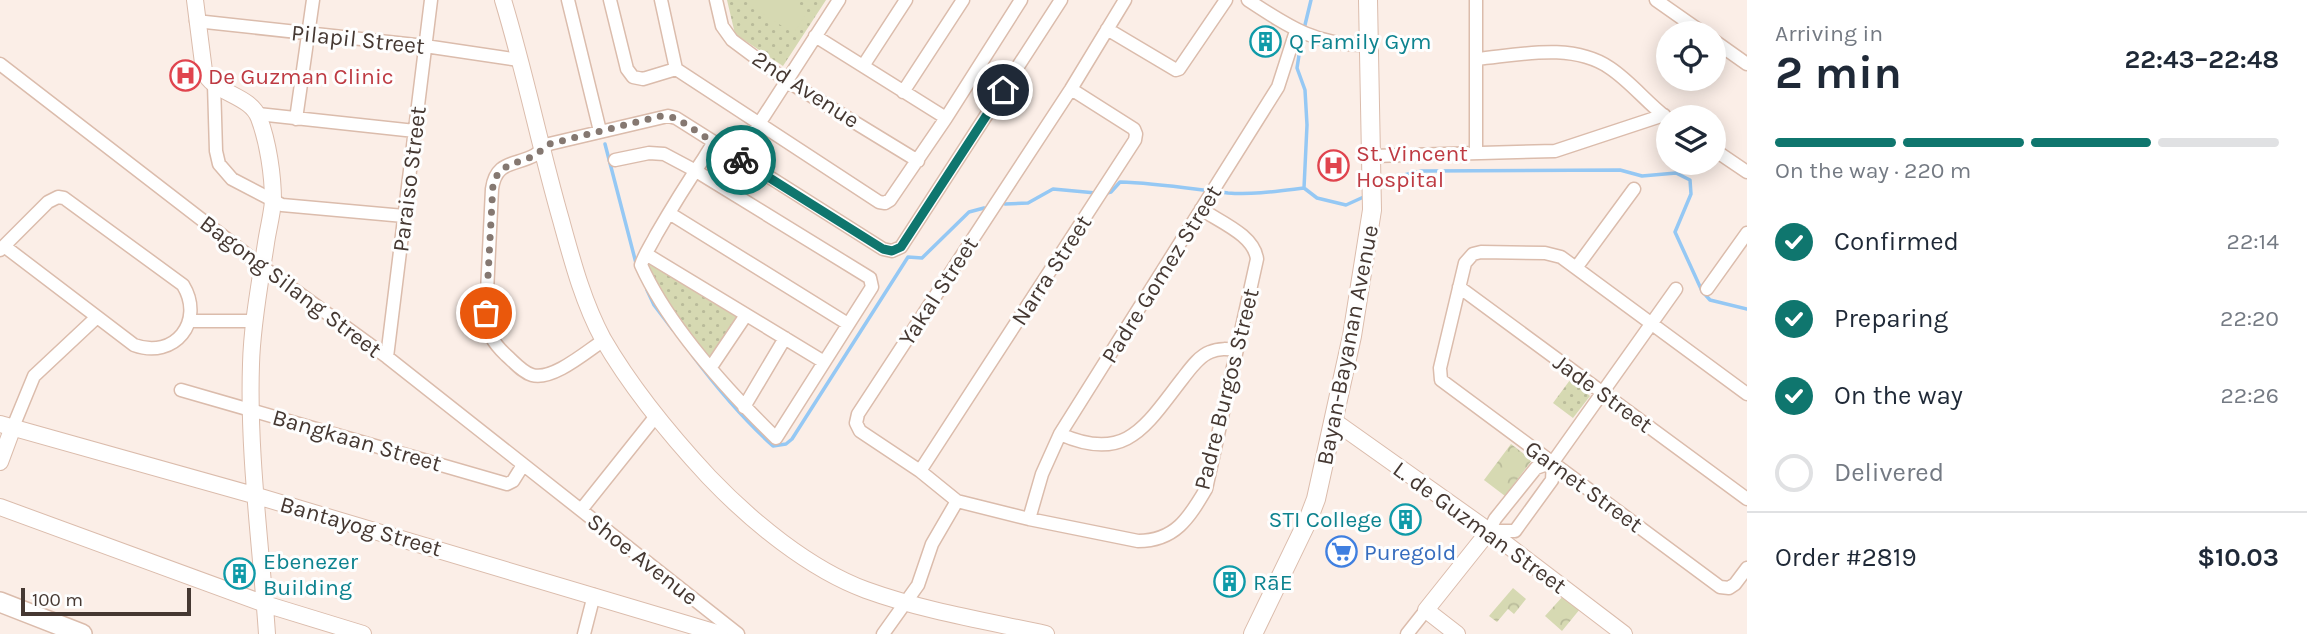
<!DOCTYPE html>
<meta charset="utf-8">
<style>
body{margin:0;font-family:Karla,sans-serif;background:#f6f6f7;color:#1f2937;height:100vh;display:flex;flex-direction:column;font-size:26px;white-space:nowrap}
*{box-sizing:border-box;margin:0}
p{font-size:23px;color:#747a83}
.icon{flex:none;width:38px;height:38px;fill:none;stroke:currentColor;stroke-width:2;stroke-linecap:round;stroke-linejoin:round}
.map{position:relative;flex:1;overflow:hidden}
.drawer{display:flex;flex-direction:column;background:#fff;width:560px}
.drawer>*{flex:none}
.buttons{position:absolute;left:1656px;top:21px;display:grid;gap:14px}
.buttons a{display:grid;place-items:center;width:70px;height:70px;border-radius:50%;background:#fff;box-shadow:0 4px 18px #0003;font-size:35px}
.scale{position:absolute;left:21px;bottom:18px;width:170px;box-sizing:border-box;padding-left:7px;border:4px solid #453832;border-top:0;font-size:19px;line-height:24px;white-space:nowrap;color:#453832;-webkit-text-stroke:5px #fefefe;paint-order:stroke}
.pin{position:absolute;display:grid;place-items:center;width:60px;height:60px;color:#fff;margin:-30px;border:4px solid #fff;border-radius:50%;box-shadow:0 2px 7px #0007}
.courier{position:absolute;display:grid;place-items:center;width:70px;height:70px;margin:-35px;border:5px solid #0f766e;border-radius:50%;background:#fff;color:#222;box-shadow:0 2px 9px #0007}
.summary em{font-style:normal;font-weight:700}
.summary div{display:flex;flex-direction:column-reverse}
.summary{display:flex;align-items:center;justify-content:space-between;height:119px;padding:0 28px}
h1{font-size:46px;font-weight:700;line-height:52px}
.bar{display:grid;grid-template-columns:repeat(4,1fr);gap:10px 7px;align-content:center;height:84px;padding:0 28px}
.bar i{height:9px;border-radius:5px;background:#e0e1e3}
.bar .active{background:#0f766e}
.bar p{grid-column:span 4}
.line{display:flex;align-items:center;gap:18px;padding:0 28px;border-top:2px solid #e0e1e3}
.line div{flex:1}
ol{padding:0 28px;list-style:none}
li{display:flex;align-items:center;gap:21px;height:77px}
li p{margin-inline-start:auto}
li .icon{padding:7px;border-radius:50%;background:#0f766e;color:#fff;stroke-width:4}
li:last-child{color:#747a83}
li i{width:38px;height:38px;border:4px solid #e0e1e3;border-radius:50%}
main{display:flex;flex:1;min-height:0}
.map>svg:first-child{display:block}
.grass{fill:url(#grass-dots)}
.forest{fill:url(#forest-crowns)}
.pitch{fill:#d6d9b2}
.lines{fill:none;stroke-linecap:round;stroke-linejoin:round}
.stream{stroke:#95c8f4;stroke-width:3.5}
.minor-casing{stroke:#dbbcac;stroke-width:15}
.tertiary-casing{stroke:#dbbcac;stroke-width:18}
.secondary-casing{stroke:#dbbcac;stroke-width:20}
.primary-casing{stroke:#dbbcac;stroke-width:22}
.minor{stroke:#fff;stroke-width:12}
.tertiary{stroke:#fff;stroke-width:16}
.secondary{stroke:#fff;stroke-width:18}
.primary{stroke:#fff;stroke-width:19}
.done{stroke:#857871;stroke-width:7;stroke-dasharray:0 12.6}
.route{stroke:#0f766e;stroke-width:9}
.labels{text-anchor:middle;stroke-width:6;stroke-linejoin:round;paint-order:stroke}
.street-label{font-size:23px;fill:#453832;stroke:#fefefe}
.culture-label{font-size:23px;fill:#0d838f;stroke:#fefefe;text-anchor:start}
.health-label{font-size:23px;fill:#be3a42;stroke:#fefefe;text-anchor:start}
.shop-label{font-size:23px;fill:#366cbe;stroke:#fefefe;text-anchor:start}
</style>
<main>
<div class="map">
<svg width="1747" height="634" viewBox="0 0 1747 634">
<defs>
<pattern id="grass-dots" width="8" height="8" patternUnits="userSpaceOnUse" patternTransform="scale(1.75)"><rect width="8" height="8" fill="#d6d9b2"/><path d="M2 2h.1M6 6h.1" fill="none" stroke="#b9bb9a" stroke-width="1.8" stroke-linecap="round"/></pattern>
<pattern id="forest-crowns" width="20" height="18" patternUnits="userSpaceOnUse" patternTransform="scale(1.75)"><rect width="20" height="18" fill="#d6d9b2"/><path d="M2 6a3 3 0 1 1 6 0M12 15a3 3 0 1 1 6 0" fill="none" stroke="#b9bb9a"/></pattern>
</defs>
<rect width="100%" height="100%" fill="#fbeee7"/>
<path class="grass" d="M727,0H826L783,66L735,34Z
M646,261L742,316L711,360L658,291Z
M1570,380L1590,396L1573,418L1553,403Z"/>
<path class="forest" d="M1511,444L1532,460L1505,496L1484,480Z
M1513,588L1526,599L1514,614L1508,609L1497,622L1489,616Z
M1564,595L1580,609L1562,631L1545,616Z"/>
<path class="pitch" d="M757,0H786L807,14L793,33L752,7Z"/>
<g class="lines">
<path class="stream" d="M1304,29L1311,0
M1302,36L1297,68L1305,90L1307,125L1304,188L1317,198L1346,205L1368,195
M605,144L637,267
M1377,189L1390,178L1422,171L1620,170L1642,176L1676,173L1690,180L1691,194L1675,232L1702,291L1710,300L1747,309
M1107,193L1111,192L1120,182C1157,183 1192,189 1228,193C1253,195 1279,191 1304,188
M1005,204L1028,203L1053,189L1096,193
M647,290L654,305L673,330
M693,356C717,388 743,419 773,446L786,444L792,439L908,257L922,258L969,212L984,208"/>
<defs>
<path id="minor" d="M568,0L600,131
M610,0L627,69L633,77L643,79L676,69
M661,0L676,69L879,202L885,203L890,200L946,118L1021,0
M716,0L722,26L732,40L787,81L918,161
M1125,0L1071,89L858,414L856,423L860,431L920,471L957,501L1029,519L1138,541C1175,541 1189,518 1206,489L1257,259C1254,235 1220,222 1201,209
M1248,0C1289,27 1317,46 1369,45
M1656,0L1703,33
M196,21L425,46L519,60
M1107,29L1176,70L1179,69L1226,0
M815,36L946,118
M1713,40L1747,64
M1477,59C1519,55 1572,42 1610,68C1631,82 1647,103 1667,118
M0,64L263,267L387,357L738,634
M863,66L906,0
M214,84L216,151L219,164L232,179L282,205L404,216
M903,92L963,0
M258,114L415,131
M296,119L313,0
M1713,149L1747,172
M1476,153V0
M1372,156L1555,151L1664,115
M737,158L839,0
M615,160L649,153L664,154L696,171L870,278L872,287L776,438C729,392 668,325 641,265C644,255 651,245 656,235C671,209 687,183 704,158L714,142
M669,213L848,324
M0,250L48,202L58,197L64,198L183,285C205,321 175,360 134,345L4,246
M646,254L824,362
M1576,268L1634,189
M1459,287L1747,499
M1707,289L1747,233
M189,321H255
M604,340C587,351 553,381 532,375C522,372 514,362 506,355C492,342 487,332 486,313L492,189C496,160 515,166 535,155C540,152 544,147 549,144L668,116L676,118L883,249L892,251L901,247L1061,0
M387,357L431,0
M711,367L746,315
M181,390L507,484L513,481L523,465
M1747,394L1561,257L1545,253L1481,252L1473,254L1465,263L1440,368L1441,380L1720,587L1729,588L1735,584L1747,568
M744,407L785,338
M13,427L34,376L97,317
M1060,434C1127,464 1146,425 1183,378C1190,369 1199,356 1210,352C1219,348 1228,349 1237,350
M1553,462L1536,468L1495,519L1489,531H1515L1552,480L1553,462L1676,289
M920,471L1135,140L1136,134L1134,129L1071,89
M581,510L656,416
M1029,519L1042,474L1060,434L1278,87L1296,31
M584,634L594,595
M883,634L918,585L932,544L957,501
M1407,634L1426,610"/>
<path id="tertiary" d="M195,0L204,71C213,94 250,94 259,118C268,142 273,175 273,201C272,215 268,229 266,243C260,283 252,324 251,364C248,454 261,545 267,634
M503,0C525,72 540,147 561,220C572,260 583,302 603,339C632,389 670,435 709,477C751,521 809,569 866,590C924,611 986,621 1046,634
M1334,421L1489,531L1624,634
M0,424L257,496L720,634
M0,462L13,427
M0,507L265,604L363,634
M1457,634L1426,610L1489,531"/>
<path id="secondary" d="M1253,634L1308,520L1316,499L1352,336L1372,210L1368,0"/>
<path id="primary" d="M0,602L82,634"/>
</defs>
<use href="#minor" class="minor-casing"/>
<use href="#tertiary" class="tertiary-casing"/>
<use href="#secondary" class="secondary-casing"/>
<use href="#primary" class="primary-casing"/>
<use href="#minor" class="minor"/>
<use href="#tertiary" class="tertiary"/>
<use href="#secondary" class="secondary"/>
<use href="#primary" class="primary"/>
</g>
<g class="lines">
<path class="done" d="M486,313L493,184C500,162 517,165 535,155C540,152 544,147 549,144L661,116L676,118L741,160"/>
<path class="route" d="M741,160L883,249L892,251L901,247L1003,90"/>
</g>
<defs>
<symbol id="building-ring" viewBox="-11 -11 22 22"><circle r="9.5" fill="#fefefe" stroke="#0f9aa8" stroke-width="1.5"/><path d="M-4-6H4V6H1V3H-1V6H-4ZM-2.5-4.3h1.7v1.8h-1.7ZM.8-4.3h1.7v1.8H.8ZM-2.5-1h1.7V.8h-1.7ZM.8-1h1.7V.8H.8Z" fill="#0f9aa8"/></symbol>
<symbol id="hospital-ring" viewBox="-11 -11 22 22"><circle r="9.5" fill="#fefefe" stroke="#e0444e" stroke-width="1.5"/><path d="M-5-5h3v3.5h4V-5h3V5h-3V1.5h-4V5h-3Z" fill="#e0444e"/></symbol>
<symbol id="supermarket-ring" viewBox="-11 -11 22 22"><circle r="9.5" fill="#fefefe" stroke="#3f7fe0" stroke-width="1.5"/><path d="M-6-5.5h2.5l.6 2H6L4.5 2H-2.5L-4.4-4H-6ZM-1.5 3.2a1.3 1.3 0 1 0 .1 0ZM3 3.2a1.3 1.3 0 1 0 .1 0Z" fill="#3f7fe0"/></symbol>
</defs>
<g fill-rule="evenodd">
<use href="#building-ring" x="1248" y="24" width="35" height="35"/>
<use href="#hospital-ring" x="168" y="58" width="35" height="35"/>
<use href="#hospital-ring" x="1316" y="148" width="35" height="35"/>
<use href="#building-ring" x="1388" y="502" width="35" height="35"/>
<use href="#supermarket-ring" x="1324" y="534" width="35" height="35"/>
<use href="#building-ring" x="222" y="556" width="35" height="35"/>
<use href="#building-ring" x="1212" y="564" width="35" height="35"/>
</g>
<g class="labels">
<g class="street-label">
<text transform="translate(358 39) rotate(6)" y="8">Pilapil Street</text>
<text transform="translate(806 89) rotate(33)" y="8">2nd Avenue</text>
<text transform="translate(409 179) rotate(-83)" y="8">Paraiso Street</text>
<text transform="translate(1051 270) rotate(-57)" y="8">Narra Street</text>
<text transform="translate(1161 274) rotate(-58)" y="8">Padre Gomez Street</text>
<text transform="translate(291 286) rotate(37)" y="8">Bagong Silang Street</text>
<text transform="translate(938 291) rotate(-57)" y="8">Yakal Street</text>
<text transform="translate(1347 345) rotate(-79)" y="8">Bayan-Bayanan Avenue</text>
<text transform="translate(1226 389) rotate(-76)" y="8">Padre Burgos Street</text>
<text transform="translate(1603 393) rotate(36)" y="8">Jade Street</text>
<text transform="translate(357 440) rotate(16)" y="8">Bangkaan Street</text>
<text transform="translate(1584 486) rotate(36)" y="8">Garnet Street</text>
<text transform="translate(361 526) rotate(16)" y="8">Bantayog Street</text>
<text transform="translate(1480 527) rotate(36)" y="8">L. de Guzman Street</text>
<text transform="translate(643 559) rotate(38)" y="8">Shoe Avenue</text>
</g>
<g class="culture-label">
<text x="1289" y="49">Q Family Gym</text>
<text x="1382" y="527" text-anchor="end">STI College</text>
<text x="263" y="569">Ebenezer<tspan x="263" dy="26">Building</tspan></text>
<text x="1253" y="590">RāE</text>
</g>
<g class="health-label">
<text x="208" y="84">De Guzman Clinic</text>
<text x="1356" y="161">St. Vincent<tspan x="1356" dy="26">Hospital</tspan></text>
</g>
<g class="shop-label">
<text x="1364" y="560">Puregold</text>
</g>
</g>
</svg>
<div class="buttons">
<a><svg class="icon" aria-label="locate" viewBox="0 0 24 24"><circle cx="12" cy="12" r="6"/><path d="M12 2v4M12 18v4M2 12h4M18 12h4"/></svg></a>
<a><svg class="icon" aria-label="layers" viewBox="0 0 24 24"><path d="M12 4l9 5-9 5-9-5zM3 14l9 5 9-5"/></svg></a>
</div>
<div class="scale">100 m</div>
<div class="pin" style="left:486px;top:313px;background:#ea580c"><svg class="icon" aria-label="bag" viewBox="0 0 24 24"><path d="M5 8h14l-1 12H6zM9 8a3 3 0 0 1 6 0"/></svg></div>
<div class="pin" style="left:1003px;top:90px;background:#1f2937"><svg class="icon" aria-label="home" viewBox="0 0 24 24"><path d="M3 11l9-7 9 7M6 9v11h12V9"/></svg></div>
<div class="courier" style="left:741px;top:160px"><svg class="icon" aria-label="bike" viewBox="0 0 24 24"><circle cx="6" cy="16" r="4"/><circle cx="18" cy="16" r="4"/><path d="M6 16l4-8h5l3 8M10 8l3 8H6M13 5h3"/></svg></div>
</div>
<section class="drawer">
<div class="summary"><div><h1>2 min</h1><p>Arriving in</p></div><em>22:43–22:48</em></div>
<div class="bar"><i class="active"></i><i class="active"></i><i class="active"></i><i></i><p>On the way · 220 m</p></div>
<ol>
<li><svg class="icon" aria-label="check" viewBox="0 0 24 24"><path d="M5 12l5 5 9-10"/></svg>Confirmed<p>22:14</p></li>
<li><svg class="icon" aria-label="check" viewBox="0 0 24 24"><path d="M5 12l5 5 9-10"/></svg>Preparing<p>22:20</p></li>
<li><svg class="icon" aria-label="check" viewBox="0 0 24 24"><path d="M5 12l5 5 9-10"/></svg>On the way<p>22:26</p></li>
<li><i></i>Delivered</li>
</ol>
<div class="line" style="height:91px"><div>Order #2819</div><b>$10.03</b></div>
</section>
</main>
